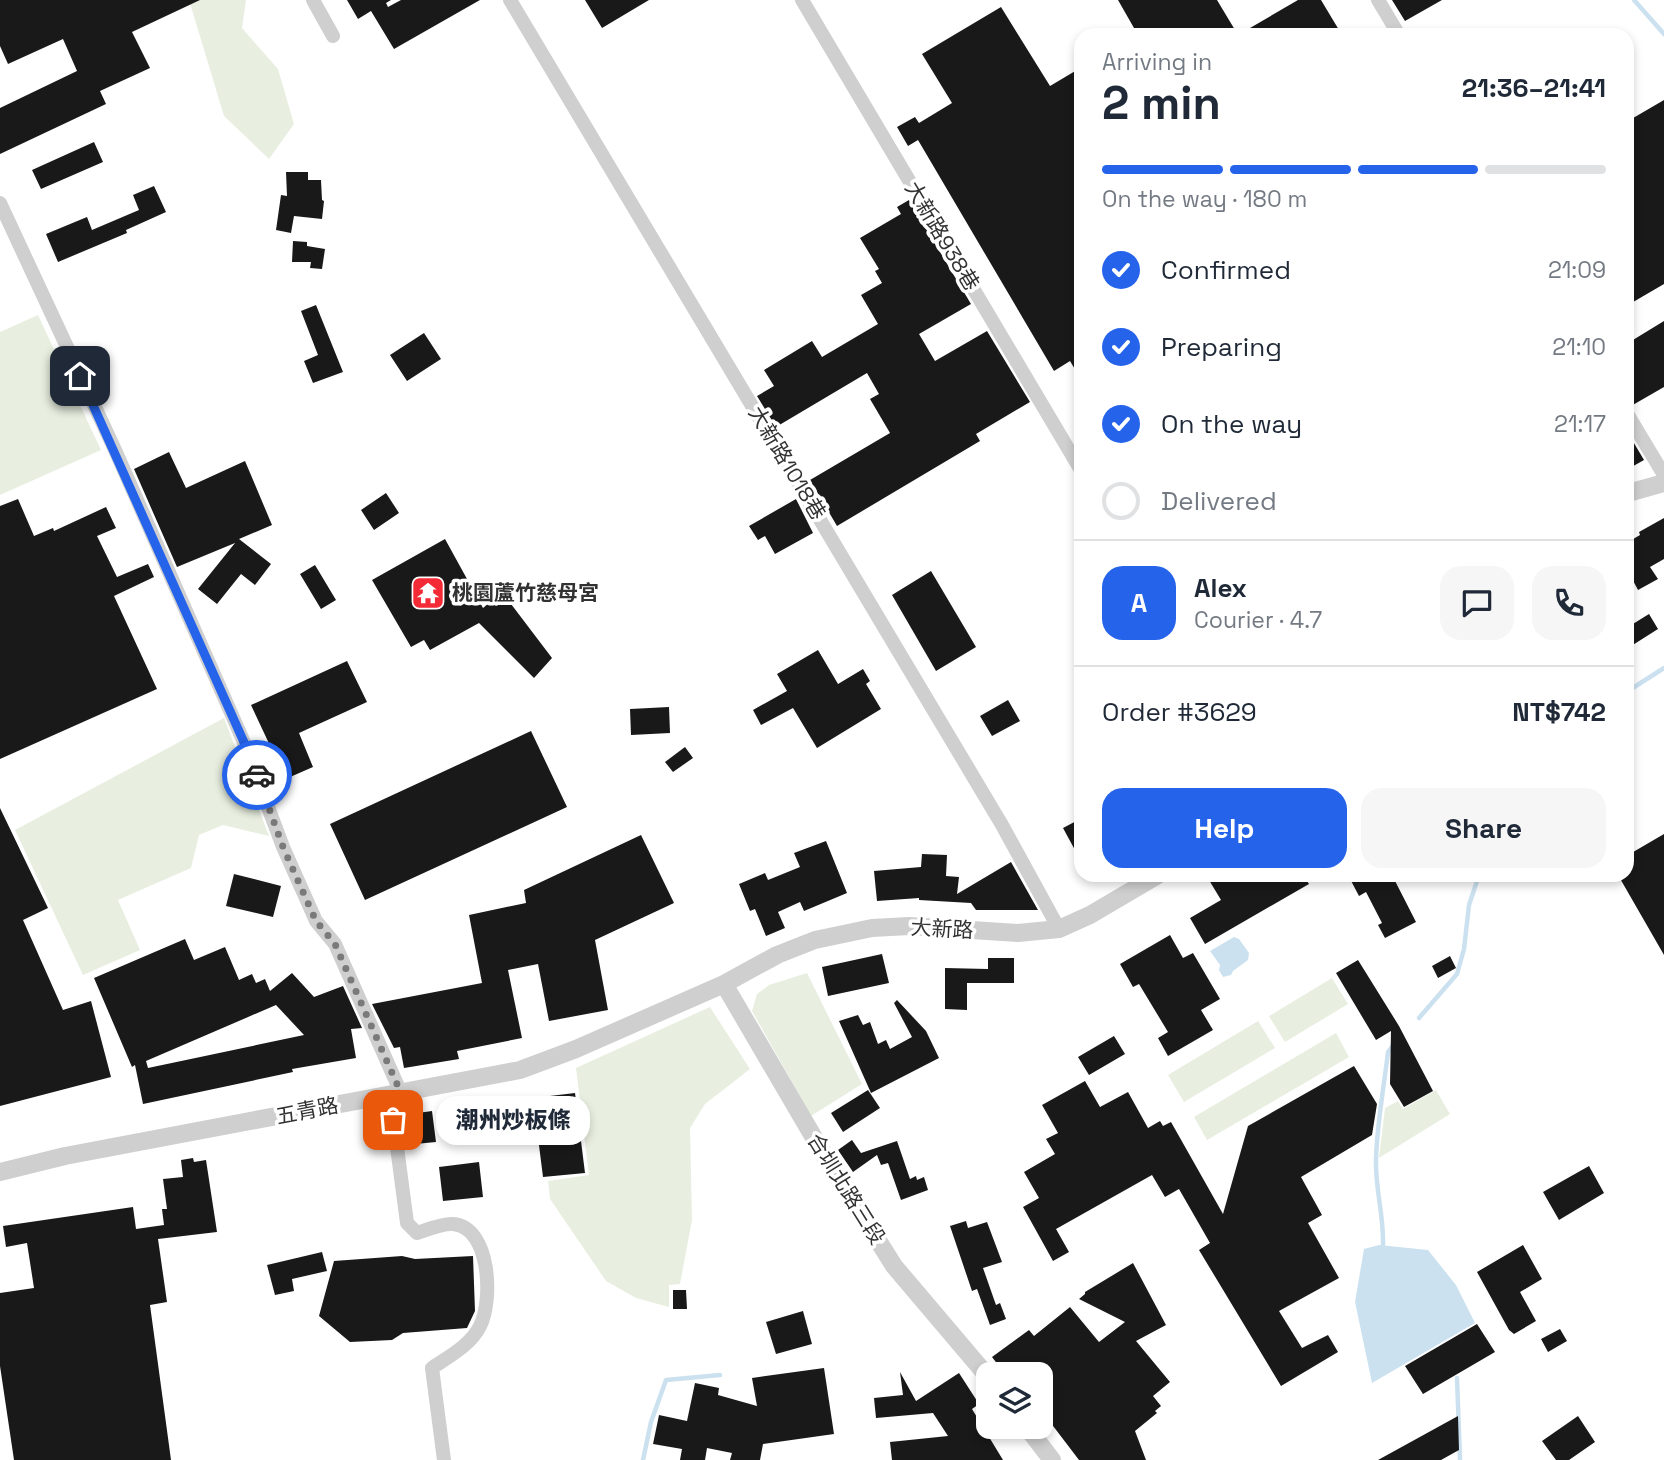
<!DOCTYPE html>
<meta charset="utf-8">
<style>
body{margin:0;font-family:"Space Grotesk","Noto Sans TC",sans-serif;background:#f6f6f7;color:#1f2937;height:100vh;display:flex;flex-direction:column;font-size:26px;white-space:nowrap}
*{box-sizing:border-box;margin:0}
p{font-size:23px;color:#747a83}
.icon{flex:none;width:38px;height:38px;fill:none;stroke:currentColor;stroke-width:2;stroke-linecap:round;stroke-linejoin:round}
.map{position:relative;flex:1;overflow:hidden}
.side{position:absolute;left:1074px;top:28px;width:560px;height:854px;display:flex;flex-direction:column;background:#fff;border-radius:21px;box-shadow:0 4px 10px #0003}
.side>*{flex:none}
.tools{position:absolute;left:976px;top:1362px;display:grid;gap:14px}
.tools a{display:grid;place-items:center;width:77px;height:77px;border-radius:14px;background:#fff;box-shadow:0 4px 10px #0003;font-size:35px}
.pin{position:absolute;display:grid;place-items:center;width:60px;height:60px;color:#fff;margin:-30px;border-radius:14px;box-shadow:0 4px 10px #0006}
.courier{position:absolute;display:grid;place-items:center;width:70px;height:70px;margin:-35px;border:5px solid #2563eb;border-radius:50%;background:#fff;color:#222;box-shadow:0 2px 9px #0007}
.bubble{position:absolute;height:49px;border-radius:21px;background:#fff;box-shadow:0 4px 10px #0003;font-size:23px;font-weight:800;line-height:49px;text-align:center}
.headline em{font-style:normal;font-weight:800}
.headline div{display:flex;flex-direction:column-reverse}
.headline{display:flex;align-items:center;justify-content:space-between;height:119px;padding:0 28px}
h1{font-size:46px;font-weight:800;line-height:52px}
.bar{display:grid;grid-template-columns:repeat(4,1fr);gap:10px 7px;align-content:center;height:84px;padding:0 28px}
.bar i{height:9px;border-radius:5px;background:#e0e1e3}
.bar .on{background:#2563eb}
.bar p{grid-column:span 4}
.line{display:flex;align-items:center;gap:18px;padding:0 28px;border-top:2px solid #e0e1e3}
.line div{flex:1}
.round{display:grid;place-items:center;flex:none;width:74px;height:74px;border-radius:21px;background:#f6f6f7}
ol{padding:0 28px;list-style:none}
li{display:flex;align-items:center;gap:21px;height:77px}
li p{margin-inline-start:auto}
li .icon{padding:7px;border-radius:50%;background:#2563eb;color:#fff;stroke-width:4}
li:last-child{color:#747a83}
li i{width:38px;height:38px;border:4px solid #e0e1e3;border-radius:50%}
.primary-button{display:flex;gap:14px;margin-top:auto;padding:14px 28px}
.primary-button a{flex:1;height:80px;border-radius:21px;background:#2563eb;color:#fff;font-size:28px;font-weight:800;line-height:80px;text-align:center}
.primary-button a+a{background:#f6f6f7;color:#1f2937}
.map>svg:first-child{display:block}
.green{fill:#e8efe0}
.water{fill:#cbe1f0}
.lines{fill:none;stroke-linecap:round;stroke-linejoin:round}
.stream{stroke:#cbe1f0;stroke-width:4.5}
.building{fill:#191919;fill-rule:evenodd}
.minor{stroke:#cfcfcf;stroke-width:14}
.tertiary{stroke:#cfcfcf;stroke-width:18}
.done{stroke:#7a7a7a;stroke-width:7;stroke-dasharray:0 12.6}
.route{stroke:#2563eb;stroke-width:9}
.labels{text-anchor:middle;stroke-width:7;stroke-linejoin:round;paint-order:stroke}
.street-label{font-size:21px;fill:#323232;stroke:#fff}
.poi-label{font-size:21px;font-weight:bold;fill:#323232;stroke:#fff;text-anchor:start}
</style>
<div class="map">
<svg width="1664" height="1460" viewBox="0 0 1664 1460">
<rect width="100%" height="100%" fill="#fff"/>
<path class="green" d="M189,0H246L242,28L278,69L294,124L269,159L224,116Z
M38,315L101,450L0,495V332Z
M224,718L269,836L223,825L199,835L191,868L118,900L140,950L83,975L15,830Z
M807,973L862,1084L811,1116L752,1011L757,994L769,985Z
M1332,978L1348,1004L1285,1042L1269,1016Z
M710,1007L750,1069L705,1104L690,1128L692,1220L680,1284L669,1285V1307L636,1298L606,1281L550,1199L548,1181L589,1175L576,1068Z
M1258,1021L1275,1048L1184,1102L1168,1075Z
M1336,1033L1349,1057L1207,1140L1194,1117Z
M1436,1090L1450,1114L1379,1158L1385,1108L1398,1101L1403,1109Z"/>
<path class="water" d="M1234,937L1239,939L1249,953L1248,960L1233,971L1231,975L1223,977L1219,970L1220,965L1210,951Z
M1379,1245L1428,1250L1456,1285L1475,1323L1372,1383L1355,1302L1364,1249Z"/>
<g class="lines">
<path class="stream" d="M1634,0L1664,34
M1628,691L1664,668
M1419,1018L1457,974L1464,949L1469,905L1479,875
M1383,1245C1384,1216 1375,1188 1376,1159C1377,1123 1384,1087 1388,1052L1394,1044
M1457,1378L1460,1460
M643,1460L651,1422L666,1380L720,1375"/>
</g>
<path class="building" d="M0,0H200L132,32L150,68L100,91L106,104L0,154V108L77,71L63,39L8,64L0,46Z
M347,0H391L386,3L388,7L401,0H480L394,49L371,11L358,19Z
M585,0H649L602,28Z
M1118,0H1217L1238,35H1138Z
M1298,0H1321L1342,35H1238Z
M1392,0H1442L1405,21Z
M1001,7L1050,86L1082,67V381L1070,361L1054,371L918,140L908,146L897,127L915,117L919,123L952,103L922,54Z
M1664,100V284L1628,305V121Z
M94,142L103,162L41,189L32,170Z
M286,172H308V180H321L322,200L324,201L322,219L294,216L291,233L276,230L281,195L287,196Z
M154,186L166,212L126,230L127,233L58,262L46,234L87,217L92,230L139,210L133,195Z
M909,200L971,304L919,334L935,361L987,331L1030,402L976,434L980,441L837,526L810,480L890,433L870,399L879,394L867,373L776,427L757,396L774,386L764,370L812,341L822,357L878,324L861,295L882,283L875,271L879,269L860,238L901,214L897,207Z
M293,241L307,242V246L325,249L322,269L310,268L311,262H292Z
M316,305L343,372L313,383L304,361L318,355L301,311Z
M1664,321V387L1631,406L1628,405V343Z
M424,333L441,359L407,381L390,355Z
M1628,433L1644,460L1628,469Z
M169,452L186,488L245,461L272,525L239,539L271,564L255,585L241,574L217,604L198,589L235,543L177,567L134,469Z
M386,493L399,513L374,530L361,510Z
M18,499L34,536L53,528L54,531L106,507L116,528L97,536L117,577L148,564L154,577L114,596L157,689L0,759V506Z
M796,499L813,533L775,554L765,536L758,540L749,526Z
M1664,518V559L1650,567L1658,579L1638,590L1628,571V542L1640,535L1639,532Z
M445,539L483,608L502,592L552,658L534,678L479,623L430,650L424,640L411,647L372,580Z
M315,565L336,600L321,609L300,574Z
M931,571L976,647L936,671L892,595Z
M1649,614L1658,629L1628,648V627Z
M818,650L838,684L863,669L870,681L866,684L881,709L817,748L793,708L761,725L753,710L787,691L777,674Z
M347,661L367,702L299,733L313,767L274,784L263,757L273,752L251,705Z
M1008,700L1020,721L992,736L980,716Z
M669,707L670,733L631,735L630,709Z
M531,731L567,807L365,900L330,824Z
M685,747L693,758L673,772L665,762Z
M0,808L48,908L23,920L63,1010L91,1001L111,1077L0,1106Z
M1082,818V863L1063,828Z
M1664,834V955L1618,875H1628V855Z
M641,835L674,903L595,940L608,1010L549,1021L538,964L508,970L522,1038L457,1051L459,1059L404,1068L400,1047L394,1048L372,1004L482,983L469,915L526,903L524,890Z
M826,841L847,893L804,911L800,902L778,912L785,928L766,936L755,909L750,911L739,884L765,873L768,880L800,867L794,853Z
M922,854L947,855L946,876L959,877L957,894L1011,862L1038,910H976L971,903L919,900V898L877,901L874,871L921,867Z
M234,874L281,886L273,917L226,906Z
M1206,875H1303L1309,884L1205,944L1190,918L1221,900Z
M1348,875H1392L1416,922L1385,938L1378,925L1382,923L1366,892L1359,896Z
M1170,935L1183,958L1193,953L1220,999L1201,1010L1213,1030L1168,1056L1158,1038L1168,1032L1139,984L1133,987L1120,964Z
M185,939L194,960L225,947L239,980L252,974L256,983L265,979L270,991L292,973L314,997L343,986L362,1028L351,1029L356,1058L292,1069L293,1072L143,1104L135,1065L132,1067L94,978ZM276,1005L304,1035L148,1068L146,1061Z
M882,954L889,983L828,996L822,967Z
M1450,956L1456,968L1438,978L1432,966Z
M988,958H1014V983H967V1010L945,1009V968L988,969Z
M1358,960L1399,1026L1433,1091L1404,1107L1390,1084L1391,1031L1376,1040L1336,973Z
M897,1000L926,1031L939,1058L871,1093L839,1021L858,1015L863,1025L870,1022L878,1044L886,1040L890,1049L912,1037L894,1003Z
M1114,1036L1125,1054L1089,1075L1078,1057Z
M1354,1066L1377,1104L1372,1135L1301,1177L1322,1215L1308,1223L1339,1278L1279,1311L1302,1348L1328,1335L1338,1352L1281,1386L1199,1250L1210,1243L1179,1189L1165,1197L1152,1175L1056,1229L1069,1252L1053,1261L1023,1207L1039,1198L1024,1172L1055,1154L1046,1139L1058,1133L1042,1105L1085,1081L1100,1107L1128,1092L1148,1128L1160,1121L1163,1126L1171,1122L1223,1214L1248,1126Z
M868,1090L880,1108L843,1132L831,1113Z
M575,1093L585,1173L543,1177L533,1098Z
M432,1111L436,1142L415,1144L411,1114Z
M852,1140L861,1153L897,1141L910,1179L916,1176L917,1180L924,1177L928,1190L901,1200L888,1163L881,1165L877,1155L853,1172L838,1150Z
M193,1158L194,1162L206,1160L217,1232L158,1239L167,1302L150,1305L171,1460H14L0,1366V1293L34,1288L27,1243L6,1247L3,1226L133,1207L136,1229L164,1225L162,1209H167L163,1179L183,1177L181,1160Z
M479,1162L483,1197L443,1201L439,1167Z
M1589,1166L1604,1193L1559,1220L1543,1192Z
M966,1221L968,1228L987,1222L1002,1262L983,1268L996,1305L1000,1303L1006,1319L990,1325L977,1289L972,1291L950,1226Z
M1523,1245L1542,1279L1520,1292L1536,1321L1514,1334L1509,1330L1477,1272Z
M322,1252L327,1271L292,1279L294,1291L275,1295L267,1265Z
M402,1256L415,1259L473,1256L475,1311L467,1328L403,1333L392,1340L350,1342L319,1316L334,1261Z
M1133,1263L1166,1325L1136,1341L1170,1382L1153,1396L1161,1406L1155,1411L1157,1413L1135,1431L1146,1460H1079L1047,1418L1041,1422V1374H1005L992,1357L1029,1330L1034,1336L1070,1307L1099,1342L1125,1322L1079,1299L1085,1294V1292Z
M673,1290H686L687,1309H673Z
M803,1311L812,1344L776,1354L766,1322Z
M1477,1324L1495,1352L1423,1394L1405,1366Z
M1560,1329L1567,1341L1548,1352L1541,1339Z
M824,1368L834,1434L763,1444L760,1460H730L732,1453L707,1448L705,1460H680L682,1449L653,1444L659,1415L687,1421L695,1383L719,1388L718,1395L757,1406L752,1378Z
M900,1372L916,1401L959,1373L979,1404L972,1409L1003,1460H892L890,1442L948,1436L933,1413L876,1418L874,1398L903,1395Z
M1458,1416L1459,1450L1441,1460H1378Z
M1578,1416L1595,1442L1569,1460H1556L1542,1441Z"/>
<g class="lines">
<path class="minor" d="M313,0L333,36
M510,0L1002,825L1059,929
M802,0L1082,472
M1378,0L1399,35
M0,203L115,450L243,740L283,847L316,921L335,944L401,1093
M1628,415L1664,475
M390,1094L407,1223L417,1233C427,1230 442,1223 453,1224C491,1227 493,1301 480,1326C471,1345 448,1357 432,1368L444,1460"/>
<path class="tertiary" d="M1628,493L1664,483
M724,984L820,1148L894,1266L989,1378
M0,1172L65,1156L520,1070L576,1049L724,984L777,955L815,940L872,928L909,926L1018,933L1059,929L1090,915L1158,875
M1026,1426L1052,1460"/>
</g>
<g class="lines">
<path class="done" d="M257,775L283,847L316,921L335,944L401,1093L390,1094L393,1120"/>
<path class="route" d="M80,376L243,740L257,775"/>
</g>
<defs>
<symbol id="temple-square" viewBox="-11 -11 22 22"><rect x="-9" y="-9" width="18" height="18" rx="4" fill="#f42a36" stroke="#fff"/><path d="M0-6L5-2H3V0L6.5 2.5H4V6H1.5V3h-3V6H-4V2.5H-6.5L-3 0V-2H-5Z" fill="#fff"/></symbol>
</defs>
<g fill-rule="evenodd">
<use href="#temple-square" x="409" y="574" width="38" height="38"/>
</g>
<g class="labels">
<g class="street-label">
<text transform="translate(942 236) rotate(59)" y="7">大新路938巷</text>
<text transform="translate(787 463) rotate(59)" y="7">大新路1018巷</text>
<text transform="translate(942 929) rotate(3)" y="7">大新路</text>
<text transform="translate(307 1111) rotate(-11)" y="7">五青路</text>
<text transform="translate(846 1189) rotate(58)" y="7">合圳北路三段</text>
</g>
<g class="poi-label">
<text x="452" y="600">桃園蘆竹慈母宮</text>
</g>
</g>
</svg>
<div class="tools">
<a><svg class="icon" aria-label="layers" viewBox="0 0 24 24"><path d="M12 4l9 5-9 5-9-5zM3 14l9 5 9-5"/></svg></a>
</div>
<div class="pin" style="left:393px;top:1120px;background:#ea580c"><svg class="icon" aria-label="bag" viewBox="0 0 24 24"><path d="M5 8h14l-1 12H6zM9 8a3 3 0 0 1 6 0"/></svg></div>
<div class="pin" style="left:80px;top:376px;background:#1f2937"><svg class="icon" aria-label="home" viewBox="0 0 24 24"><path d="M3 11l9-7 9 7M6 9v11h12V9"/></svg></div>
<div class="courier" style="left:257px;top:775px"><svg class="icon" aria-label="car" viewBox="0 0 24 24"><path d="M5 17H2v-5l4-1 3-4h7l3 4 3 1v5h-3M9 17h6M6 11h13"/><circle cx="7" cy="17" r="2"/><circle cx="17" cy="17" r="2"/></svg></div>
<div class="bubble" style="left:436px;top:1096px;width:154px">潮州炒板條</div>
<section class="side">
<div class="headline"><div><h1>2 min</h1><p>Arriving in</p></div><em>21:36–21:41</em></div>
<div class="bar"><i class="on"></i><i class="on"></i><i class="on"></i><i></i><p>On the way · 180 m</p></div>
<ol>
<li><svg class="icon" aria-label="check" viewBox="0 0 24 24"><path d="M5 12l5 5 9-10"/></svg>Confirmed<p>21:09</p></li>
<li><svg class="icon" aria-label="check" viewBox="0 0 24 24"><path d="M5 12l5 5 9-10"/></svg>Preparing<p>21:10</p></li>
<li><svg class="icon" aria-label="check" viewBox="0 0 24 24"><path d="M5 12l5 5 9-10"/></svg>On the way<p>21:17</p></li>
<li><i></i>Delivered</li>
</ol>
<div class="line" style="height:126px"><b class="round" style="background:#2563eb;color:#fff">A</b><div><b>Alex</b><p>Courier · 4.7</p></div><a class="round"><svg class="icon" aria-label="chat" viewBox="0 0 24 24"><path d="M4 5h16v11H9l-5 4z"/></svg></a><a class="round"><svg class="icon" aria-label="phone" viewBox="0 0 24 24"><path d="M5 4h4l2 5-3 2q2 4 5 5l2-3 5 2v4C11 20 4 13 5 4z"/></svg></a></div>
<div class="line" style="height:91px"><div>Order #3629</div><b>NT$742</b></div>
<div class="primary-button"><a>Help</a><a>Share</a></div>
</section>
</div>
